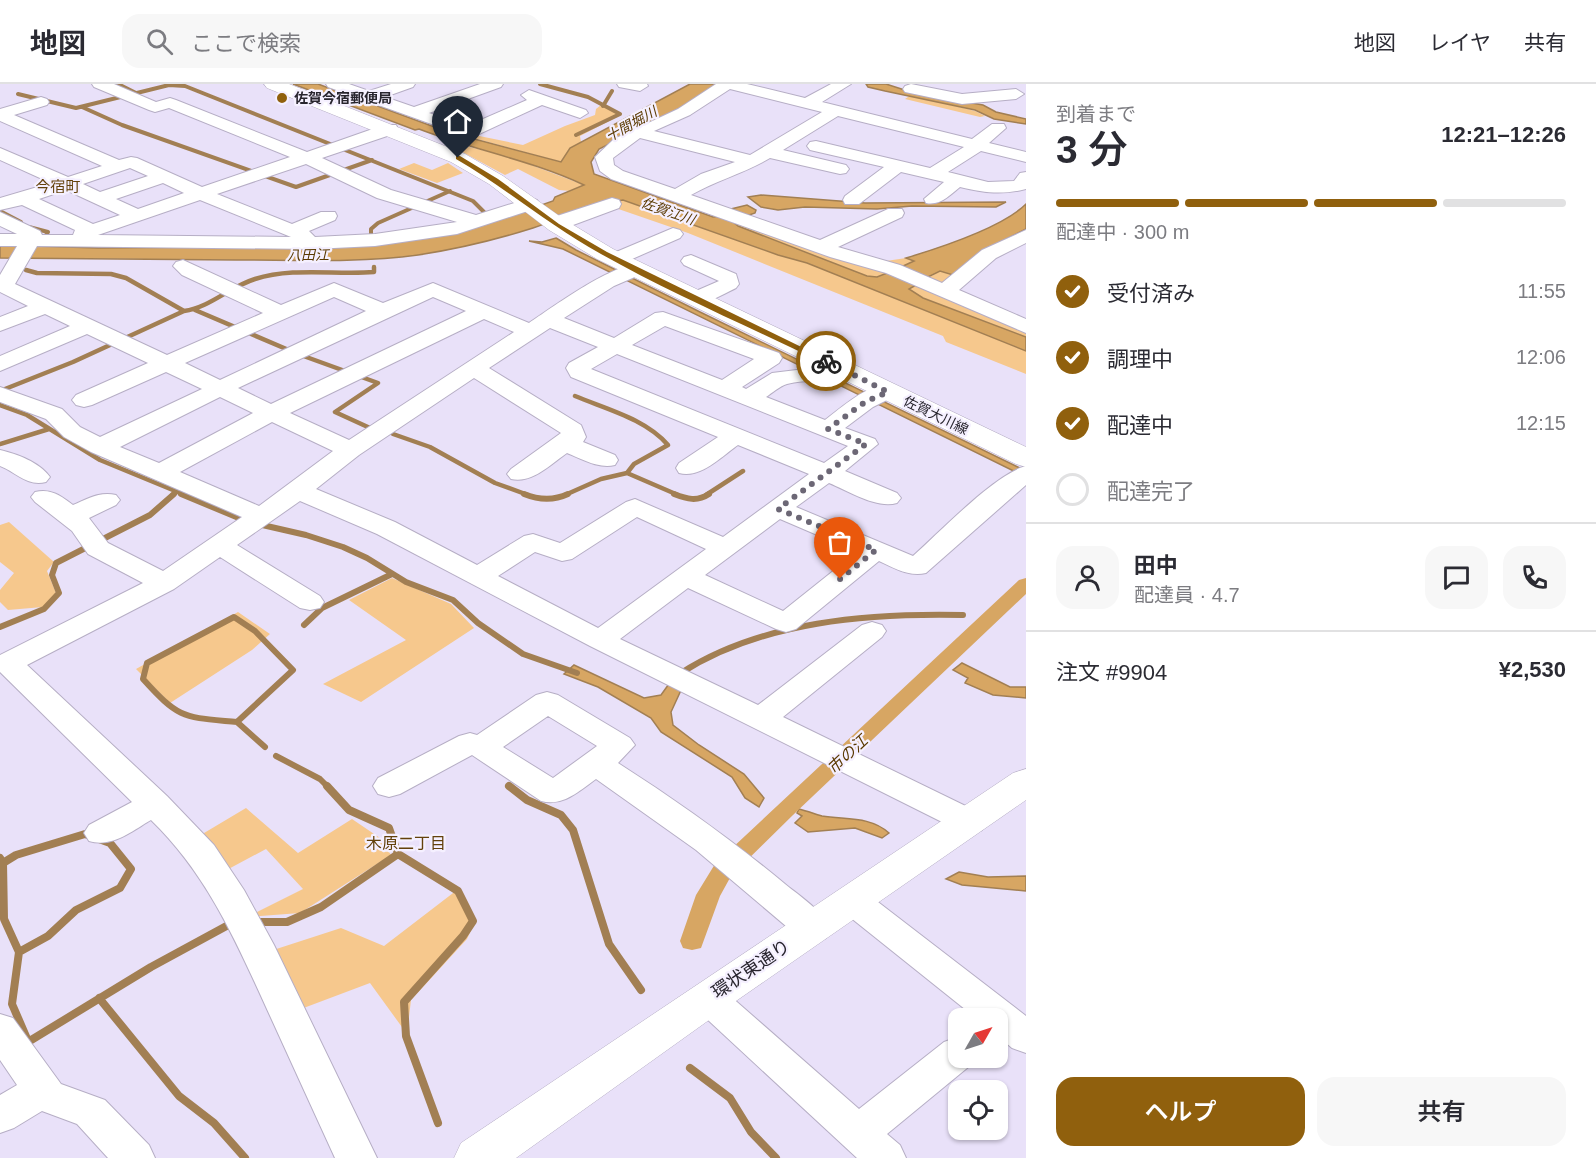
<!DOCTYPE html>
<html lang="ja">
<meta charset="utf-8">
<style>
body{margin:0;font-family:Helvetica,"Noto Sans JP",sans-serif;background:#f7f7f7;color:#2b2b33;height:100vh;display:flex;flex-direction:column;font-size:22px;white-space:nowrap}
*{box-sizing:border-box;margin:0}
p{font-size:20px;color:#7c7c81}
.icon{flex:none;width:33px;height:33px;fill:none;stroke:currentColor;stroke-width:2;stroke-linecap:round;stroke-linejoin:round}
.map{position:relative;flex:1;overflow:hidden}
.sheet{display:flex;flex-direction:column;background:#fff;width:570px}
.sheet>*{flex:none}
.needle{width:39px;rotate:51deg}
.tools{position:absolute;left:948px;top:924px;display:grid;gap:12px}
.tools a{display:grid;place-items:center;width:60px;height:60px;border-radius:12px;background:#fff;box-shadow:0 2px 4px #0004;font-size:30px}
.pin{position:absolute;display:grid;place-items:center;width:51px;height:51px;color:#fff;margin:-62px -26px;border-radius:50% 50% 50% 0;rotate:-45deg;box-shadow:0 0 6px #0007}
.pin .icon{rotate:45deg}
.courier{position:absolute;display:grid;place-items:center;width:60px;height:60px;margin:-30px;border:4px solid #90600d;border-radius:50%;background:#fff;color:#222;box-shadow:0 2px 8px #0007}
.head em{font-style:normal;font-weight:600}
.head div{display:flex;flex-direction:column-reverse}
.head{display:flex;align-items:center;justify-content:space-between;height:102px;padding:0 30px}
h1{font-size:39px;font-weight:600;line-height:45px}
.bar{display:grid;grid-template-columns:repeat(4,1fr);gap:9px 6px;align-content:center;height:72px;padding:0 30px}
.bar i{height:8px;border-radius:4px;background:#e1e1e2}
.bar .active{background:#90600d}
.bar p{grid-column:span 4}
.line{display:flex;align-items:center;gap:15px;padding:0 30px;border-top:2px solid #e1e1e2}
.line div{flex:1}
.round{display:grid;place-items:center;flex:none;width:63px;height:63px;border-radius:18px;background:#f7f7f7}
ol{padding:0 30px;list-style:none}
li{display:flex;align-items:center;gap:18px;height:66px}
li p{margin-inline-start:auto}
li .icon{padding:6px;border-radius:50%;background:#90600d;color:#fff;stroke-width:4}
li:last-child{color:#7c7c81}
li i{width:33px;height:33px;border:3px solid #e1e1e2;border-radius:50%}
.action{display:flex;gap:12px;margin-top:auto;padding:12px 30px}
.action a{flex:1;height:69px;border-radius:18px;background:#90600d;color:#fff;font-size:24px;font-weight:600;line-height:69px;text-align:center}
.action a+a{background:#f7f7f7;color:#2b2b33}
header{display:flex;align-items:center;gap:36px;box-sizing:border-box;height:84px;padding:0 30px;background:#fff;border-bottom:2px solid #e1e1e2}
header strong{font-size:28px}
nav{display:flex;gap:33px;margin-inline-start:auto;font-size:21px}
.search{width:420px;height:54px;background:#f7f7f7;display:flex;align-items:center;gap:15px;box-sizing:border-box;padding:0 21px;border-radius:18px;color:#7c7c81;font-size:22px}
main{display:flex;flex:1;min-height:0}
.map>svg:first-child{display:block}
.green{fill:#f6c88d}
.water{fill:#d7a663;stroke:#a27f53;stroke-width:1.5}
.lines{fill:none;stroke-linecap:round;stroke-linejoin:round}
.stream-far3{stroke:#a27f53;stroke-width:4}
.stream-far2{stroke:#a27f53;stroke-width:4.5}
.stream-far1{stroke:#a27f53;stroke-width:6}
.stream{stroke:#a27f53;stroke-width:8}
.canal{fill:#d7a663;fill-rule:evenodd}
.minor-casing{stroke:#b6aec5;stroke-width:2}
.major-casing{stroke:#b6aec5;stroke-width:1}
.minor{fill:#fff;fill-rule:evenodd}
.major{fill:#fff;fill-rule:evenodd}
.route{fill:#90600d}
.done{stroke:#6c6775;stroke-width:6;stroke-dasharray:0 10.8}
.poi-dot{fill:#90600d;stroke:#f5f0ff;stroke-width:2}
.labels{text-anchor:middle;stroke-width:4.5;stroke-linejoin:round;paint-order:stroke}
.far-poi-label{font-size:14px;font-weight:bold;fill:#28252e;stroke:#f5f0ff;text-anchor:start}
.far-water-label{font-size:14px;font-style:italic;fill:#5a3901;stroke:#f5f0ff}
.far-street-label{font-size:14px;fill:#28252e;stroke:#f5f0ff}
.far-quarter-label{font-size:15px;fill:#63410b;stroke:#f5f0ff}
.water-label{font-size:16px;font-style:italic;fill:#5a3901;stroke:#f5f0ff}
.neighbourhood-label{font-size:16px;fill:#63410b;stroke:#f5f0ff}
.near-street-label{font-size:18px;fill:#28252e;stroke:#f5f0ff}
</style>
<header>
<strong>地図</strong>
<div class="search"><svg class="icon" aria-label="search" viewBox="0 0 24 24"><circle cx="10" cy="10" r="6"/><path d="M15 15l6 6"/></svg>ここで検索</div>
<nav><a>地図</a><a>レイヤ</a><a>共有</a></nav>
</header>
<main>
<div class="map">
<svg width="1026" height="1074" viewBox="0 0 1026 1074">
<rect width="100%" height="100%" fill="#e9e1f9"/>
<path class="green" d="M911,11L975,27L985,32L980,33L905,15Z
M601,21L621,31L580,52L581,58L570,64L561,78L430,42L523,61L565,42L595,31L596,25Z
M457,60L510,73L584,101L570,107L559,106L518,85L505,91L451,62Z
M414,79L432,86L448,79L463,89L437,99L399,85Z
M623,116L778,171L807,179L1026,267V290L946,258L943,252L688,149L601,119Z
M732,137L866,180L906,174L915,177L877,193L867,192L738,142Z
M940,187L953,191L938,208L1026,247V253L923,214L909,205Z
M9,438L54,478L47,487L56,509L43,523L8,526L0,518V506L14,489L0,478V441Z
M392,494L451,520L474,544L361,618L323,600L406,556L349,516Z
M238,528L270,550L252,566L170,619L136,585Z
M246,724L298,769L352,735L380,754L391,771L300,829L247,833L303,805L266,765L221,789L194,755Z
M457,806L476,836L467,855L411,916L407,950L370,899L285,931L264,869L341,844L384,862Z"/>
<path class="water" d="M293,0H318L448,48L561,78L570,64L690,0H720L679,25L599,65L591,78L594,90L713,133L723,132L727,126L747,121L756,126L755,129L732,137L738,142L867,192L877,193L887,189L916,201L909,205L923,214L1026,253V267L807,179L778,171L623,116C587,121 566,133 533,144C495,156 457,165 418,171C358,179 297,176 236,176C158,175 79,174 0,174V161L98,164L349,162L496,137L553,117L555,113L584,101C531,76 473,66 419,45L415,46Z
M866,0H886L914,9L983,21L996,28L1026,35V40L994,35L975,26L885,7L868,3Z
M761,111L865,119L1006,118L996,123L912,122L877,125L805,123L778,126L761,123L748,113Z
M1026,120V145L981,168L953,191L940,187L928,193L901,183L914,177L906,174C939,164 1002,144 1026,120Z
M556,154L576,166L700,228L1026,387V393L563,165L529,157L542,158Z
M962,579L1010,603H1026V614L993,611L965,599L968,594L953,586Z
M574,581L644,614L661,611L671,597L682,604L671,628L673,641L699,661L744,690L764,714L759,723L745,714L732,693L661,648L651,634L598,603L564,590Z
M799,725C807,727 815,730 822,732C846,736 870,732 889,749L882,754L855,744L808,748L795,739L802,732L797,729Z
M959,788L988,793L1026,792V807L962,801L946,795Z"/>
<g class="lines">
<path class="stream-far3" d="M118,0L136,9
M540,0L588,13L620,30L576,51
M18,10L76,24L169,1L185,2L473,117L484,128
M603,22L612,7
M82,23L122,41L296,103L372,76
M0,127L21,138
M29,143L48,148L45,153
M371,151V145L378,139L450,107"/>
<path class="stream-far2" d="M26,186L37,189L111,190L126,194L184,227
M195,226L298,270L378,299L335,328L370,344
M5,305L73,278L184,227C211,223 229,203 255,195C293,183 335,191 374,188V183
M0,321L27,331L100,376L185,411
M393,350L430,363L495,399L528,411
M0,360L49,345
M627,389L678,411
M172,411L175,409
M565,411L601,395L627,389L634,380L668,361C646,335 606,325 575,312
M706,411L743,387"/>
<path class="stream-far1" d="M181,410L246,437
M524,410C539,416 553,417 568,410
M674,410C687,415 697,418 709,410
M258,440L306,451L343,463L367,474L406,498L453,516L478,539L523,570L577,589
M234,533L255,547L293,586L237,638C184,633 180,636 143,595L147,579Z
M304,541L322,524L392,490
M0,543L44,525L59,509L52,491L56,479L150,431L174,410
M681,589C762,537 869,529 963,531
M237,638L265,663
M276,672L320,695L328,703
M509,702L511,703"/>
<path class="stream" d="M327,702L349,726L389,744L398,770L458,807L473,837L463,852L404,918L406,952L438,1039
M509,702L527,716L561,731L573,746L609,860L641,906
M0,774L3,779L4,835L19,868L12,920L28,957
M3,779L16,771L85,750L110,759L131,785L120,804L76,826L48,852L19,868
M256,838H287L321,823L398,770
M99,914L179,1012L214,1039L245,1074
M23,961L151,883L232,839
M690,984L730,1014L751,1048L776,1074"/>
<path class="canal" d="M1026,494V510L793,731L731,792L720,812L701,864L692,866L683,864L680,857L696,811L715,780L1019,496Z"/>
<defs>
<path id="minor" d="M92,0H114L156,18L170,14L176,16L307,68L384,41H396L398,45L396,49L322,74L391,106L476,131L530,114L537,116L539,120L537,124L457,150L375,162L313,165L37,162L15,200L167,271L263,229L182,191L173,182L176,178L183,176L281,221L334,199L383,219L433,199L529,239C552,224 619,174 644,181L647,185L644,189L614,202L564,234L614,254L655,229L663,228L779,269L782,274L779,279L742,303L746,305L772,289L805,285L833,274L841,276L844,281C831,300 805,295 787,300C780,302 772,309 766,313L825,336C844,322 871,296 895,302L899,307L895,312L873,323L845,344L875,355L878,360L845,387L897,409L901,414L897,419C876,425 849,407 829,399L796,423L913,472C939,449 995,390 1026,382V401L926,489C909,493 894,484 879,477L796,545L786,548L776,545L688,504L620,555L758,621L862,541L872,538L882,541L886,547L882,553L783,633L982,730L987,738L982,746L970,750L958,746L590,562L377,450L300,417L237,461L320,512L324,518L320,524L310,526L300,524L220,473L174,505L27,581L167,712L214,761L244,806L274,861L377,1074H335C312,1024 289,973 266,923C235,855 206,789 151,736C132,747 112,764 89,757L84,749L89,741L132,718L0,588V571L143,499L88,470L72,447L35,418L31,413L35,408C51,404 61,412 73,421C87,415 100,407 116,411L120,416L116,421L89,434L108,459L163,487L242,433L91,368L64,353L46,335L0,318V303L62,325L80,343L100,353L202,305L166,288L92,321L84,323L76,321L72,316L76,311L148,279L87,250L0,287V272L70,242L45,230L0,247V233L28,222L0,208V191L17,162H0V150H17L0,142V128L40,147L42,151H73L75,146L22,121L0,126V114L51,99L0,76V64L68,93L102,82L0,37V25L41,13L47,15L49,18L47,21L14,31L119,76L131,73L137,74L202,103L290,73L169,24L155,28L149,26L94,3ZM306,80L377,114L457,138L375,150L315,153L309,147L335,136L337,132L335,128H321L292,140L217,110ZM130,84L148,92L100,108L83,100ZM163,99L184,109L138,125L116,115ZM66,106L120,131L93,140L39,115ZM200,116L291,153L98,151ZM334,213L366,227L220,296L185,279ZM433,213L466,227L271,320L238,304ZM484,235L514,248L349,356L290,329ZM665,242L754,275L722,296L632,261ZM550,244L598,263L569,279L566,284L571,293L718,353L679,379L676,384L679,389C700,395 721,373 738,361L809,390L723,453L635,415L626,418L560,459L533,450L524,452L477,481L395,438L316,405L359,371L474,294L561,349L511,385L507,390L511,395C532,400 551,380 567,369C582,375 598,385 615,381L618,376L615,371L583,358L586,353L581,341L489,284ZM617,270L848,362L824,379L591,285ZM220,313L253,329L159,379L120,363ZM272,338L333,367L259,422L180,388ZM637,433L706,465L598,544L498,492L535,468L562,477L572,475ZM780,435L857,468L783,527L705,491Z
M326,0H349L369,7L391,0H415L413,3L385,13L414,23L480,0H503L501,3L429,29L467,42L527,16L521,11L529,6L586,26L588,29L580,34L542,21L477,51L465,52L328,3Z
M617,0H647L648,2L640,7L619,3Z
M716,0H747L805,14L831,0H851L822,18L972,55L992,40H1004L1006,44L989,59L1026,68V78L981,67L948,88L988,98L1014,97L1020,89L1026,88V105C1003,111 984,109 960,103C950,111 940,122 926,119L924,115L944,98L901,88L859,120H845L843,116L845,112L884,83L810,66L807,62L810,58L816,57L930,84L964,63L838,32L783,66L846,81L849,85L846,89L840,90L770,74C745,89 717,96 691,111L820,156L888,125H902L904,129L902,133L838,163L900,181L942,199L982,166L1026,146V159L996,174L959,206L1026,235V249L886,189L830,173L611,95L600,87L595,73L614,55L678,25ZM730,5L822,28L750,71L654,47L690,31ZM640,54L735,78L701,90L675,105L623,87L614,81L613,74Z
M911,0L962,10L1016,5L1024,10L1016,15L962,20L905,8L903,5L905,2Z
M612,114L619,116L621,120L619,124L557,147L550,145L547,141L557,132Z
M673,144L680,146L683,150L680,154L623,179H609L606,175L609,171Z
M691,171L736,190L739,200L736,204C722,211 704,222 689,218L686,214L689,210L719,197L684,181L681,177L684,173Z
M0,366C17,370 39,378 50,393L46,398C27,403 16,388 0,382Z
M547,608L558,611L630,654L635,661L618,679C676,716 732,756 785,800C801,813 821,826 831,844L826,854L813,858L800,854L696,766L596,695C579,707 563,723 541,717L472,671L400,710L389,713L378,710L373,702L378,694L459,652L470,649L477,651L536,611ZM548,632L597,662L553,694L503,663Z
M853,804L865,808L1026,932V969L1012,964L998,952V934H976L841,826L835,817L841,808Z
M708,899L721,904L859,1025L944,958L958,953V974H975L972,980L887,1050L900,1061L906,1074H857L695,924L689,914L695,904Z
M0,930L13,934L61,1000L105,1016L149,1061L155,1074H108L77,1040L42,1027L14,1044L0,1049V1011L17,1001L0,976Z"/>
<path id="major" d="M264,0H289L465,70L503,92L565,136L613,165L1026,363V383L1016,380L597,175L549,146L489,100L451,78L267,4Z
M1026,685V716L723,926L516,1074H454L461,1059L1013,689Z"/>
</defs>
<use href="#minor" class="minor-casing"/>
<use href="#major" class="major-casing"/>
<use href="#minor" class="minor"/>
<use href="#major" class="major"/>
</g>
<path class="route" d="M456,72H460L498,95L559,140L607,168L830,277L823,279C750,243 672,210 601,170C550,142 506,104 456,75Z"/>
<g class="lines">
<path class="done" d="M826,277L888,308L865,318L828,345L866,360L778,425L876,466L840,495"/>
</g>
<circle class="poi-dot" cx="282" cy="14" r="6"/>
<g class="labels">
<g class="far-poi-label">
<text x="294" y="19">佐賀今宿郵便局</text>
</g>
<g class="far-water-label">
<text transform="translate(631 40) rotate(-29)" y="5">十間堀川</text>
<text transform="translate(668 127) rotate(19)" y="5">佐賀江川</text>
<text transform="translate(308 171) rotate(-1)" y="5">八田江</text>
</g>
<g class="far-street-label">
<text transform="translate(936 331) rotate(26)" y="5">佐賀大川線</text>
</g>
<g class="far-quarter-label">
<text x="58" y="108">今宿町</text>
</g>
<g class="water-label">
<text transform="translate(847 670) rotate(-43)" y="6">市の江</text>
</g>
<g class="neighbourhood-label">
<text x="406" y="765">木原二丁目</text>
</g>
<g class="near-street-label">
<text transform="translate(751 885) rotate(-34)" y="6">環状東通り</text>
</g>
</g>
</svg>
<div class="tools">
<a><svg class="needle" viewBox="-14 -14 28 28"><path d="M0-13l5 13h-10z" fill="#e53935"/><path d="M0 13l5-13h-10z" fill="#7c7c81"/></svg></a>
<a><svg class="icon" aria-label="locate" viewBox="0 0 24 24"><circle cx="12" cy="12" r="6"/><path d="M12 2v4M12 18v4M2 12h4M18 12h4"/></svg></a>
</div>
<div class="pin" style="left:840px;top:495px;background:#ea580c"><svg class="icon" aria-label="bag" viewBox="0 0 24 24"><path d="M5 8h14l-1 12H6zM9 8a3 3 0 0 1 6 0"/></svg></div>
<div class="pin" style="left:458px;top:74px;background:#1f2937"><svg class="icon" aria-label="home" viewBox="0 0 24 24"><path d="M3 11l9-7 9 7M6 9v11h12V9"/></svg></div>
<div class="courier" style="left:826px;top:277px"><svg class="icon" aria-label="bike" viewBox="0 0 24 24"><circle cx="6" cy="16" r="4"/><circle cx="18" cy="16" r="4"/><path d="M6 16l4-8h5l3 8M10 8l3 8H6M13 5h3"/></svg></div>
</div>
<section class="sheet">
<div class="head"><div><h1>3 分</h1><p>到着まで</p></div><em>12:21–12:26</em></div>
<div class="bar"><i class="active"></i><i class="active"></i><i class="active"></i><i></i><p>配達中 · 300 m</p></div>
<ol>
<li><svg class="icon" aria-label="check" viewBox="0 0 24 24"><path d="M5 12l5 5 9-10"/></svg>受付済み<p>11:55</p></li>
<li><svg class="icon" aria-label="check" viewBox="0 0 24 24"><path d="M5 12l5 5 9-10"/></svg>調理中<p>12:06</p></li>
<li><svg class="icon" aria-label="check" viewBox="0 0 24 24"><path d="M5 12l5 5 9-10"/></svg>配達中<p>12:15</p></li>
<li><i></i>配達完了</li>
</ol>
<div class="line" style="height:108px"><a class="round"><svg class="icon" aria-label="person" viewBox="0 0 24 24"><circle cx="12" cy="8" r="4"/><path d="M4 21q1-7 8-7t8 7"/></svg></a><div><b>田中</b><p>配達員 · 4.7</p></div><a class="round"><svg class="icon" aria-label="chat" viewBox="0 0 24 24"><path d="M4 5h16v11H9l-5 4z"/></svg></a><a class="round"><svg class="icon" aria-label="phone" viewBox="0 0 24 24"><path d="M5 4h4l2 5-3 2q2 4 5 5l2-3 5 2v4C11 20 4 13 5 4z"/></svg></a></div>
<div class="line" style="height:78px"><div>注文 #9904</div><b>¥2,530</b></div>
<div class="action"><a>ヘルプ</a><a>共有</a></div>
</section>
</main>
